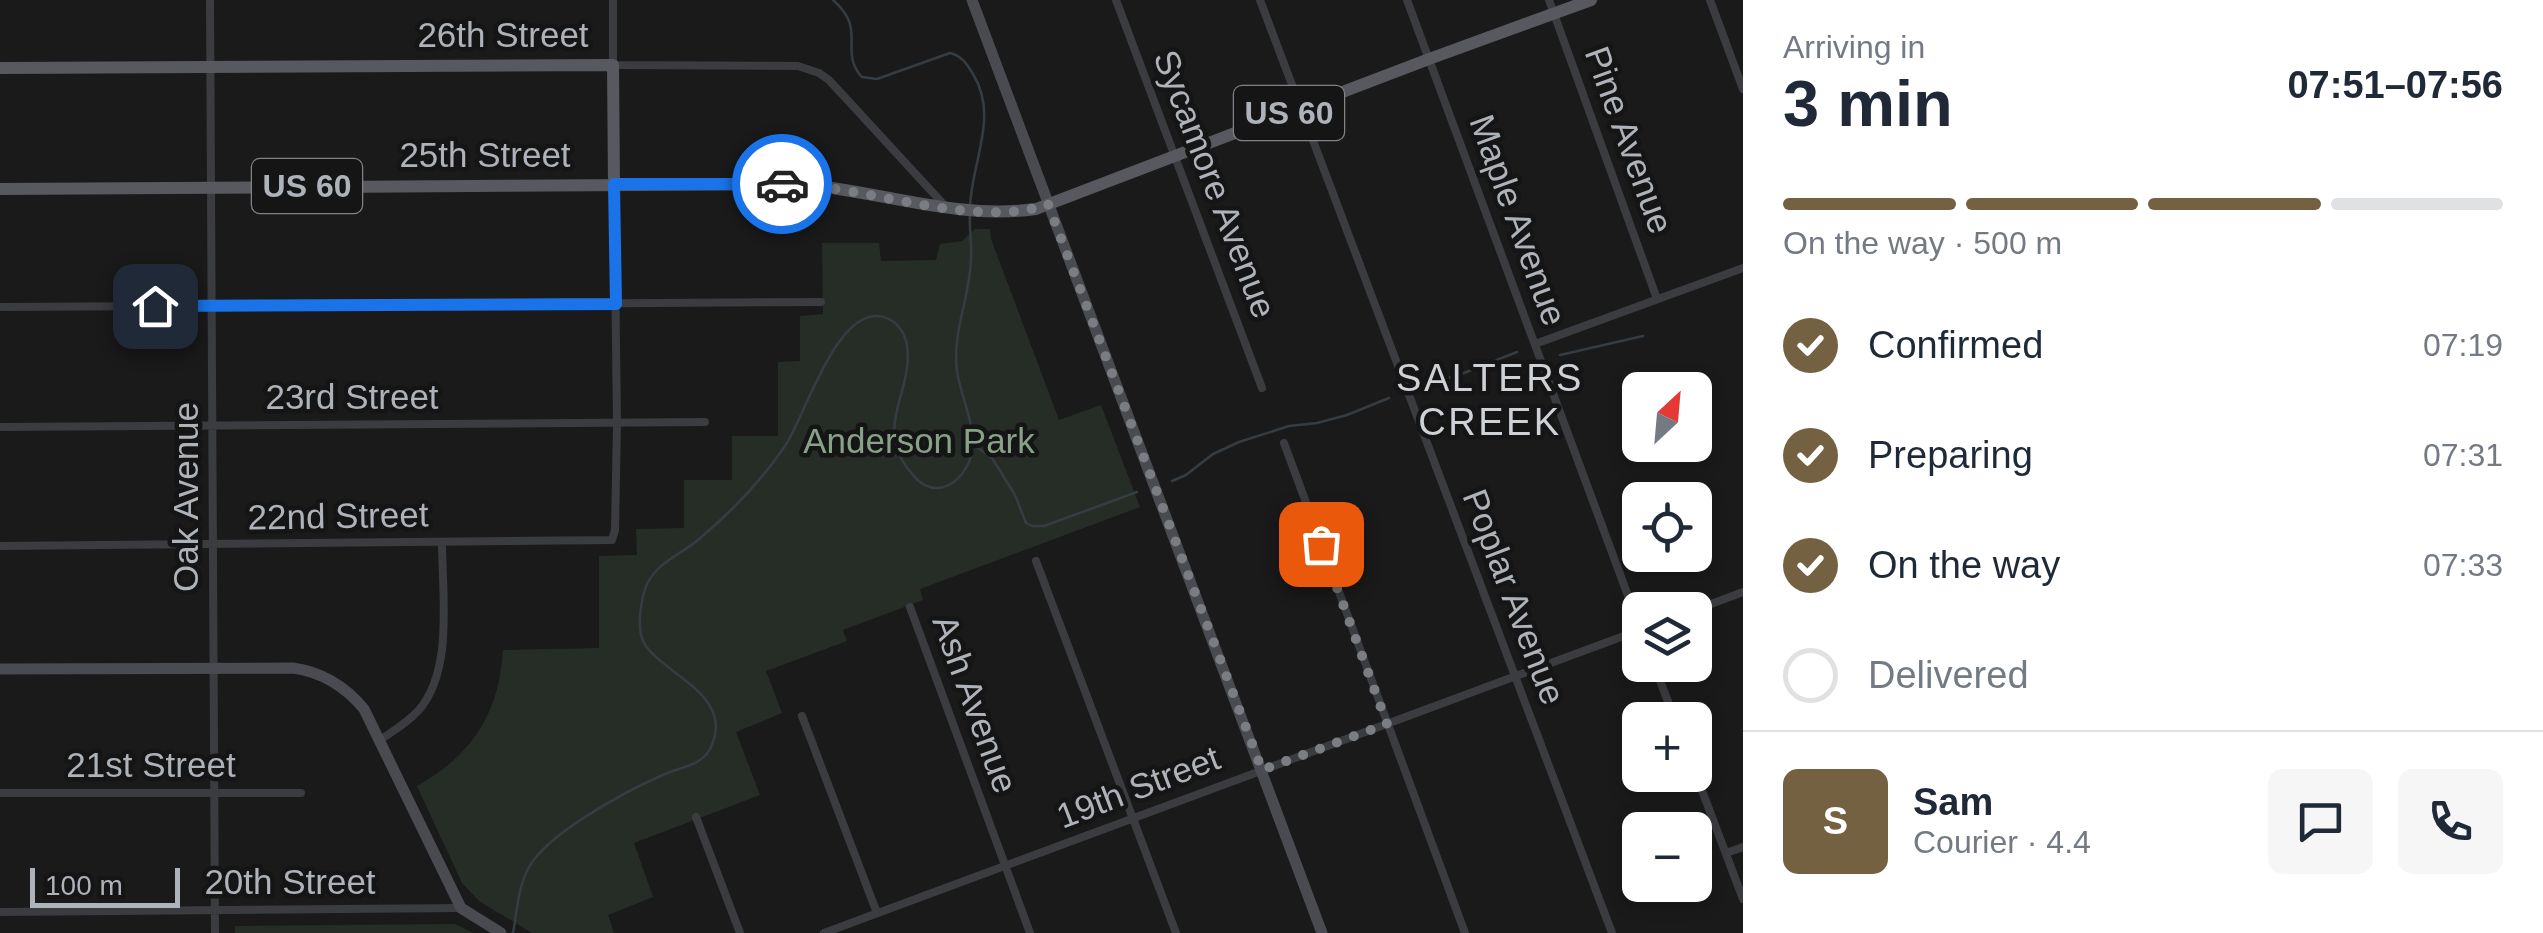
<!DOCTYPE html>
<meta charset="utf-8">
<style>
body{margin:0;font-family:Arial,sans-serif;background:#f6f6f7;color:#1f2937;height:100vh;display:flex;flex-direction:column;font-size:38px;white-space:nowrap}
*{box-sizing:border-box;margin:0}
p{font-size:32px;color:#747a83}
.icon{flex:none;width:55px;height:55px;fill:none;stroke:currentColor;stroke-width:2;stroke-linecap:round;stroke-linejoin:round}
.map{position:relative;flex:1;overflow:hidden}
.details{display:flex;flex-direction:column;background:#fff;width:800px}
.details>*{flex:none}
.needle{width:65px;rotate:26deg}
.fabs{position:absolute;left:1622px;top:372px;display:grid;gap:20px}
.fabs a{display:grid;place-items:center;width:90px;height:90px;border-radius:15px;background:#fff;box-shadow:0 5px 15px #0003;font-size:50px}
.scale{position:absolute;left:30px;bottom:25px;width:150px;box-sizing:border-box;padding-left:10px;border:5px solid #aeb2b9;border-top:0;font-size:28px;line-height:35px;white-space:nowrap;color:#aeb2b9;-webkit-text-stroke:8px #151516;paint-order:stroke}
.pin{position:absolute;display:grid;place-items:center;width:85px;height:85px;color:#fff;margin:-42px;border-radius:20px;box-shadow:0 5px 15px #0006}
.courier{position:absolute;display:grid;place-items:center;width:100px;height:100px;margin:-50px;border:8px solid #1a73e8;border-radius:50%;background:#fff;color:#222;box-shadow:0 2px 12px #0007}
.headline em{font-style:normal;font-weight:600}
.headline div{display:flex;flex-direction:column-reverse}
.headline{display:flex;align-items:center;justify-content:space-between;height:170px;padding:0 40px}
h1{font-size:65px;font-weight:600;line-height:75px}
.bar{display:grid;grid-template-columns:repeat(4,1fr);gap:15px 10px;align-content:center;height:120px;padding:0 40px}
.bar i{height:12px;border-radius:8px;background:#e0e1e3}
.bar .current{background:#746142}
.bar p{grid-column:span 4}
.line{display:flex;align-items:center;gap:25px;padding:0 40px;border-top:2px solid #e0e1e3}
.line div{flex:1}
.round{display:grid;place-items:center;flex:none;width:105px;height:105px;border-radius:15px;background:#f6f6f7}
ol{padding:0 40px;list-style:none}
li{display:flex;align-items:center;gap:30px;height:110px}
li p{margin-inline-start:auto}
li .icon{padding:10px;border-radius:50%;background:#746142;color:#fff;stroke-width:4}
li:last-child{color:#747a83}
li i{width:55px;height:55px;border:5px solid #e0e1e3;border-radius:50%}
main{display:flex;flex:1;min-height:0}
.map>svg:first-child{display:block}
.green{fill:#262d27}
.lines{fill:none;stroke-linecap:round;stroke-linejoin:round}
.stream{stroke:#353d43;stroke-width:2.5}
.street{stroke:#3b3c40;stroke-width:8}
.secondary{stroke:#494b50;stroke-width:11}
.primary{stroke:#57595f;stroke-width:12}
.done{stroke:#7a7d82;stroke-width:10;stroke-dasharray:0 18}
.route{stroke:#1a73e8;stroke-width:12}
.labels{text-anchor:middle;stroke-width:9;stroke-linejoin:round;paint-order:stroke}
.shield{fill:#151516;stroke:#808388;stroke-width:2.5}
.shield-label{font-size:32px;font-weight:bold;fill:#aeb2b9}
.street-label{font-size:35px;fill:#aeb2b9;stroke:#151516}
.park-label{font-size:35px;fill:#87a287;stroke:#151516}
.neighbourhood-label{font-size:38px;letter-spacing:2.5px;fill:#ced1d6;stroke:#151516}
</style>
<main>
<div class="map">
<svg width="1743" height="933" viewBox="0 0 1743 933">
<rect width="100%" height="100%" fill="#1a1a1b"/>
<path class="green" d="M975,229H990L991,239L1059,420L1101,405L1140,507L920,589L923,600L843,630L847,641L766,671L782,713L736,732L760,795L634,843L653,897L608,915L614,933H532L479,901L462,883L417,786C472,755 499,714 503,650L599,648V556L637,555L636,529L684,528V480H732V436H778V362L800,361V316L823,314L822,243H879L881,261L936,260L940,244L962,241Z
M455,924L473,933H235V926Z"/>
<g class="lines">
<path class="stream" d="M833,0C868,30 838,51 862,77L877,79L950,53C962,56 967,64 973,74C999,116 972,161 970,206
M1560,355L1643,336
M1423,385L1459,375L1517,352
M974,445L992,458L1015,495L1026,523L1032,526H1044L1137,492
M1172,481L1186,475L1213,454L1239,442L1289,426L1317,423L1347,415L1389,398
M513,933C517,911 518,887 529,867C549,832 628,790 665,774C680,767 701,766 710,749C737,695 663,675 644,643C636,629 641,598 647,584C657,563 681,554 698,540C730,513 762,480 785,446C805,416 835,313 878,316C894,317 905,331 907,346C914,393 871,428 913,475C919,483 929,489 939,488C953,486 961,477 967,466C983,438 961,400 957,371C952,332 970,297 971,259C972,244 969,229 970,214"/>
<path class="street" d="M210,0L215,933
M613,0V65L798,66L819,73L829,80L946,207
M1116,0L1262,388
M1260,0L1612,933
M1407,0L1640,628
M1549,0L1657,299
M1710,0L1743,89
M0,307L821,302
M1535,344L1743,268
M0,427L705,422
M1284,443L1465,933
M0,546L612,540L615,530L617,423L614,185
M1036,561L1176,933
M910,607L1030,933
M1695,610L1743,592
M1654,665L1675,720
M802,716L877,913
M380,740C393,731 407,723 418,711C454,671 442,594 442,542
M1695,772L1743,899
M0,793H301
M696,817L740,933
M1726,853L1743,847
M0,912L460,908
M824,933L1640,630"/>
<path class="secondary" d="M972,0L1322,933
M0,669L293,668C322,672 345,686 364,709L461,908L501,933"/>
<path class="primary" d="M0,68L613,65L614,185
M0,189L801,184C879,191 957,220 1036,209L1429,59L1591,0"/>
</g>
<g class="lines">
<path class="done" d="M782,184C861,184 978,231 1048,204L1262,770L1387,724L1321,544"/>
<path class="route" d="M155,306L616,304L614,184H782"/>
</g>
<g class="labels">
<g class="shield">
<rect x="1234" y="86" width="110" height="54" rx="8"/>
<rect x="252" y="159" width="110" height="54" rx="8"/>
</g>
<g class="shield-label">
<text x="1289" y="124">US 60</text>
<text x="307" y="197">US 60</text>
</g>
<g class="street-label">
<text x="503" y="47">26th Street</text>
<text transform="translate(1629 140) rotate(70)" y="12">Pine Avenue</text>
<text x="485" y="167">25th Street</text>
<text transform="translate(1215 184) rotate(69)" y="12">Sycamore Avenue</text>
<text transform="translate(1518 220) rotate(70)" y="12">Maple Avenue</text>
<text x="352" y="409">23rd Street</text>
<text transform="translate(186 497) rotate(-90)" y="12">Oak Avenue</text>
<text transform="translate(338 516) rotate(-1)" y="12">22nd Street</text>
<text transform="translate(1514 597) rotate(69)" y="12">Poplar Avenue</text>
<text transform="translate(975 704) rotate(70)" y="12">Ash Avenue</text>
<text x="151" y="777">21st Street</text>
<text transform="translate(1138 787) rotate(-21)" y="12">19th Street</text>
<text x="290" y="894">20th Street</text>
</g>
<g class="park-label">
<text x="919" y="453">Anderson Park</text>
</g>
<g class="neighbourhood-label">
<text x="1490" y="391">SALTERS<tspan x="1490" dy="44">CREEK</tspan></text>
</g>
</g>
</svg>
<div class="fabs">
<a><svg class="needle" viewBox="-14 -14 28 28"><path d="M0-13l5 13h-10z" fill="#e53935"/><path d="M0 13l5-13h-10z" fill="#747a83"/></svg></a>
<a><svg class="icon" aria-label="locate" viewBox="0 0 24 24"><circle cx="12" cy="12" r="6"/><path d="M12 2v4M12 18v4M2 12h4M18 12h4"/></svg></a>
<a><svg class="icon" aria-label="layers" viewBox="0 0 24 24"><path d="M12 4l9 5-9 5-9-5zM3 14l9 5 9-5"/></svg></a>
<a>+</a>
<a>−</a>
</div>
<div class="scale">100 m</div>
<div class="pin" style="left:1321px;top:544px;background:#ea580c"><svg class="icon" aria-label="bag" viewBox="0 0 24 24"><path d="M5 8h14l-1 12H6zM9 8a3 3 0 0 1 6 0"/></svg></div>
<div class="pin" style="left:155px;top:306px;background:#1f2937"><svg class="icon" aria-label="home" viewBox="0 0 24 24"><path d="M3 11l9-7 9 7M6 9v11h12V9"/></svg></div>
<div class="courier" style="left:782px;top:184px"><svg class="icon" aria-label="car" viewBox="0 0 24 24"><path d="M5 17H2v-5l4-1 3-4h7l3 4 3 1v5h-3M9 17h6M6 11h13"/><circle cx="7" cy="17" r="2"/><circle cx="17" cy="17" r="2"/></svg></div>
</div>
<section class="details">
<div class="headline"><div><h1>3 min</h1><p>Arriving in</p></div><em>07:51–07:56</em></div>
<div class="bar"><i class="current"></i><i class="current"></i><i class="current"></i><i></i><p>On the way · 500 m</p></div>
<ol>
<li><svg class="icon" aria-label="check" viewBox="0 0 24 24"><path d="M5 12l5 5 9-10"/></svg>Confirmed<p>07:19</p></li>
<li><svg class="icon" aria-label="check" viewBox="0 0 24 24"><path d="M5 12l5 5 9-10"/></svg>Preparing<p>07:31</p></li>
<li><svg class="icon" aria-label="check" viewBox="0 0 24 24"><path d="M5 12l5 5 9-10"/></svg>On the way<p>07:33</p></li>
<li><i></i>Delivered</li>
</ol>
<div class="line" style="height:180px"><b class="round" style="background:#746142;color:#fff">S</b><div><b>Sam</b><p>Courier · 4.4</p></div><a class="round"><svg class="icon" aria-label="chat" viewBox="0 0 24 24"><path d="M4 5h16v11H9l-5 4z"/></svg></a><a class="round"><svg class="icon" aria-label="phone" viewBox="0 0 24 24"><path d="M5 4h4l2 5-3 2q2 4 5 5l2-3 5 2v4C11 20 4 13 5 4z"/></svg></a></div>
</section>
</main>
